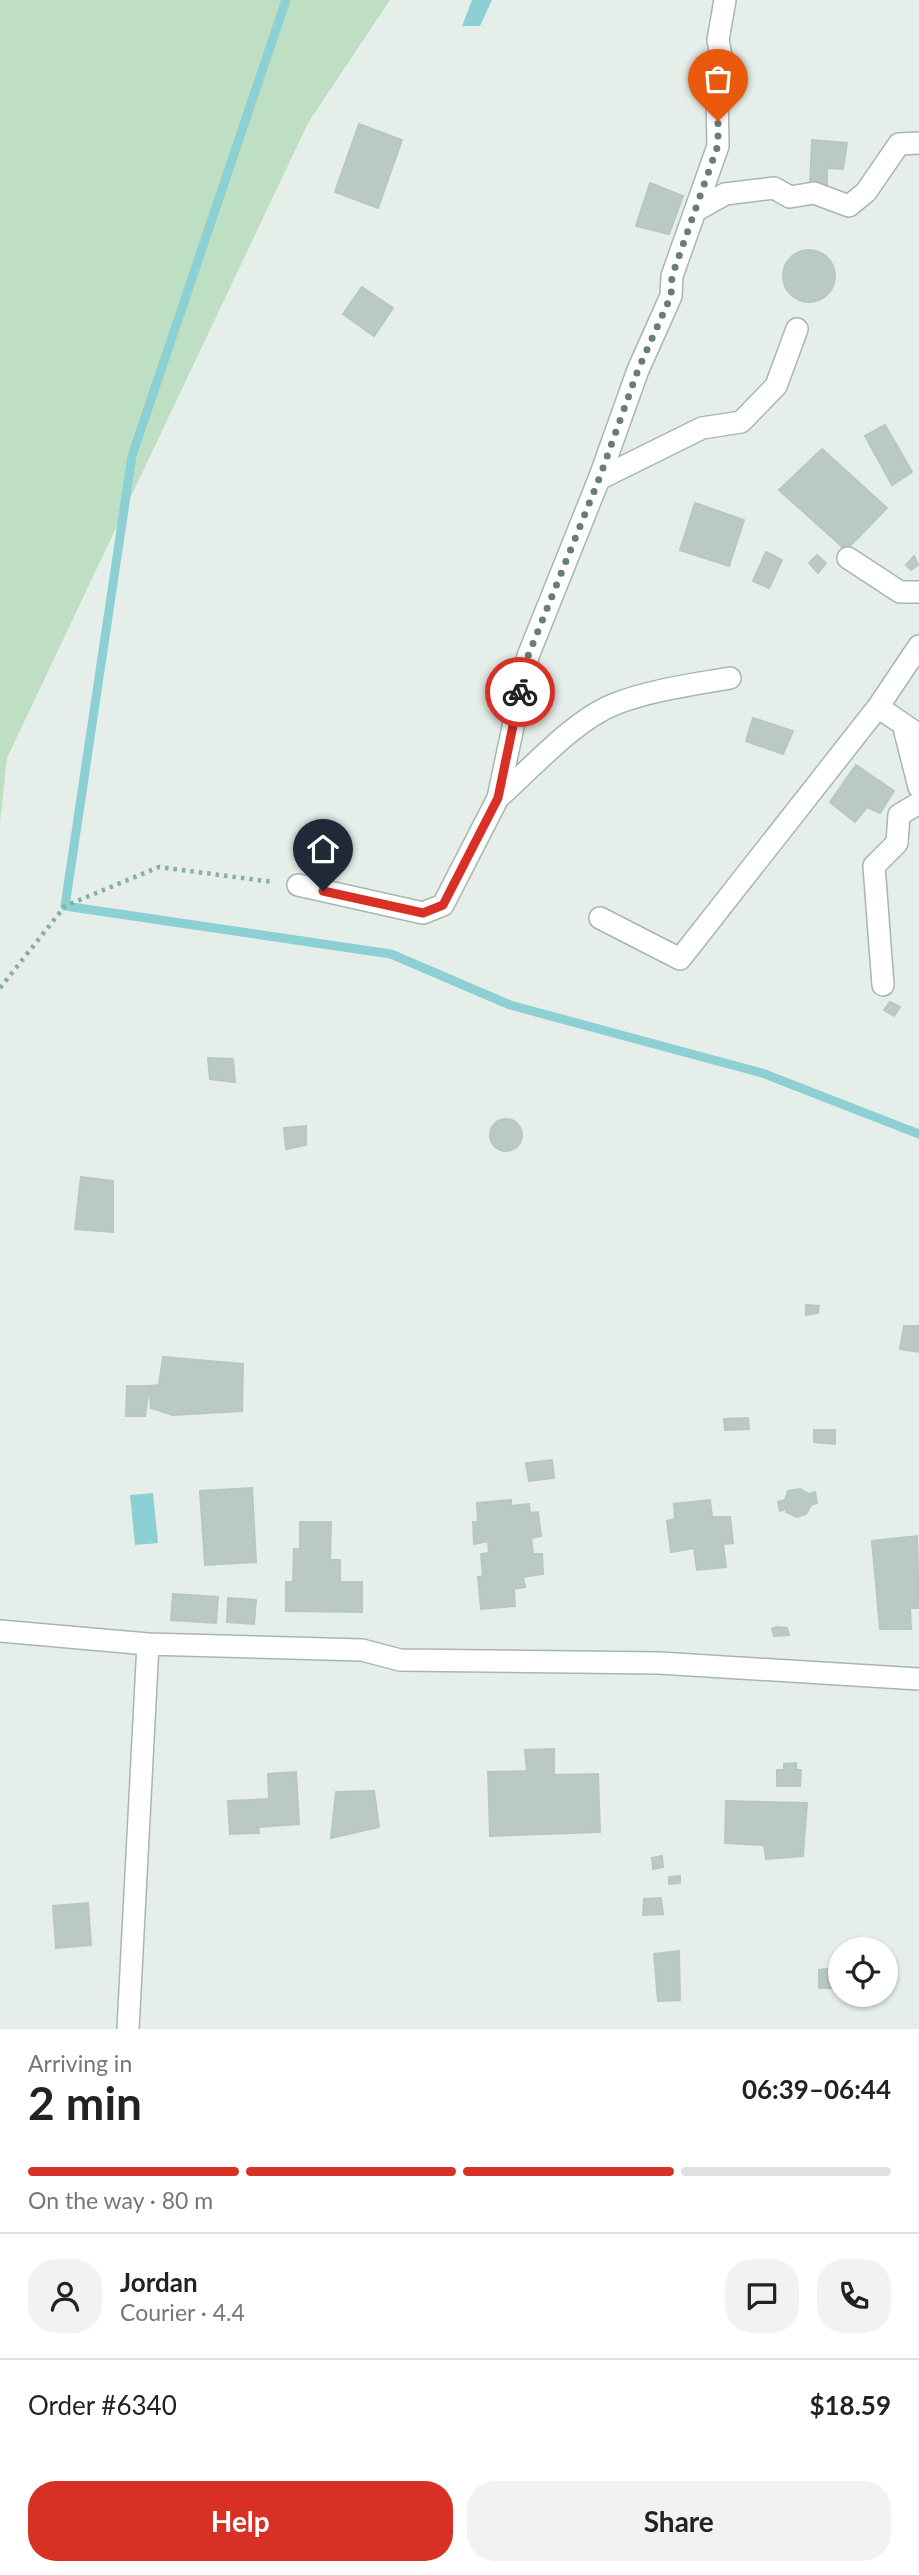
<!DOCTYPE html>
<meta charset="utf-8">
<style>
body{margin:0;font-family:Lato,sans-serif;background:#f2f2f2;color:#222;height:100vh;display:flex;flex-direction:column;font-size:26px;white-space:nowrap}
*{box-sizing:border-box;margin:0}
p{font-size:23px;color:#767676}
.icon{flex:none;width:38px;height:38px;fill:none;stroke:currentColor;stroke-width:2;stroke-linecap:round;stroke-linejoin:round}
.map{position:relative;height:2029px;overflow:hidden}
.sheet{display:flex;flex-direction:column;background:#fff;flex:1}
.sheet>*{flex:none}
.tools{position:absolute;left:828px;top:1937px;display:grid;gap:14px}
.tools a{display:grid;place-items:center;width:70px;height:70px;border-radius:50%;background:#fff;box-shadow:0 2px 5px #0004;font-size:35px}
.pin{position:absolute;display:grid;place-items:center;width:60px;height:60px;color:#fff;margin:-72px -30px;border-radius:50% 50% 50% 0;rotate:-45deg;box-shadow:0 0 7px #0007}
.pin .icon{rotate:45deg}
.courier{position:absolute;display:grid;place-items:center;width:70px;height:70px;margin:-35px;border:5px solid #d93025;border-radius:50%;background:#fff;color:#222;box-shadow:0 2px 9px #0007}
.summary em{font-style:normal;font-weight:700}
.summary div{display:flex;flex-direction:column-reverse}
.summary{display:flex;align-items:center;justify-content:space-between;height:119px;padding:0 28px}
h1{font-size:46px;font-weight:700;line-height:52px}
.bar{display:grid;grid-template-columns:repeat(4,1fr);gap:10px 7px;align-content:center;height:84px;padding:0 28px}
.bar i{height:9px;border-radius:5px;background:#e0e0e0}
.bar .selected{background:#d93025}
.bar p{grid-column:span 4}
.line{display:flex;align-items:center;gap:18px;padding:0 28px;border-top:2px solid #e0e0e0}
.line div{flex:1}
.round{display:grid;place-items:center;flex:none;width:74px;height:74px;border-radius:28px;background:#f2f2f2}
.button{display:flex;gap:14px;margin-top:auto;padding:14px 28px}
.button a{flex:1;height:80px;border-radius:28px;background:#d93025;color:#fff;font-size:28px;font-weight:700;line-height:80px;text-align:center}
.button a+a{background:#f2f2f2;color:#222}
.map>svg:first-child{display:block}
.green{fill:#bedfc3}
.water{fill:#8dd0d3}
.lines{fill:none;stroke-linecap:round;stroke-linejoin:round}
.stream{stroke:#8dd0d3;stroke-width:9}
.building{fill:#bac9c2;stroke:#b7c8bf;stroke-width:2}
.minor-casing{stroke:#a7b7b0;stroke-width:24}
.path{stroke:#85b29f;stroke-width:4.5;stroke-dasharray:3.5 5;stroke-linecap:butt}
.minor{stroke:#fff;stroke-width:21}
.done{stroke:#677e75;stroke-width:7;stroke-dasharray:0 12.6}
.route{stroke:#d93025;stroke-width:9}
</style>
<div class="map">
<svg width="919" height="2029" viewBox="0 0 919 2029">
<rect width="100%" height="100%" fill="#e5eee9"/>
<path class="green" d="M0,0H390L308,123L7,758L0,823Z"/>
<path class="water" d="M472,0H492L480,26H462Z
M153,1493L158,1543L135,1545L130,1495Z"/>
<g class="lines">
<path class="stream" d="M286,0L132,456L65,906L391,954L510,1005L762,1073L919,1134"/>
</g>
<path class="building" d="M359,124L402,140L378,208L335,192Z
M812,140L847,143L843,169L827,168V185L810,184Z
M650,183L683,196L669,234L636,226Z
M783 276a26 26 0 1 1 52 0a26 26 0 1 1-52 0Z
M362,287L393,308L374,336L343,314Z
M885,425L912,472L892,485L865,436Z
M822,449L887,508L846,550L779,490Z
M695,503L744,520L729,566L680,550Z
M766,552L782,560L769,588L753,581Z
M817,555L826,563L818,573L809,563Z
M914,556L918,565L911,570L906,565Z
M753,718L793,731L783,754L746,741Z
M856,765L894,791L880,813L867,807L855,822L830,802Z
M890,1002L900,1007L894,1016L884,1010Z
M208,1058L233,1059L235,1082L210,1079Z
M490 1135a16 16 0 1 1 32 0a16 16 0 1 1-32 0Z
M306,1126V1145L286,1149L284,1128Z
M81,1177L113,1181V1232L75,1229Z
M806,1305L819,1306L818,1313L806,1315Z
M904,1326H919V1352L900,1349Z
M163,1357L243,1364L242,1411L173,1415L151,1408L149,1386L159,1385Z
M127,1386H149L145,1416H126Z
M748,1418L749,1429L725,1430L724,1419Z
M814,1430H835V1444L814,1442Z
M552,1460L554,1478L529,1481L526,1463Z
M252,1488L256,1562L205,1565L200,1491Z
M800,1489L809,1494L815,1492L817,1503L811,1505L806,1514L797,1517L786,1512L787,1508L780,1511L778,1502L785,1500L788,1491Z
M511,1500V1506L529,1504L530,1513L538,1512L541,1536L531,1538L533,1554H542L543,1574L523,1577L525,1587L514,1589L515,1606L481,1609L478,1577L483,1576L481,1554L489,1553L488,1541L474,1544L473,1522H478L477,1503Z
M710,1500L712,1517H730L733,1543L723,1544L726,1567L697,1570L694,1548L671,1552L667,1521L675,1519L674,1504Z
M300,1522H331L330,1560H340V1582H362V1612L286,1611V1582H293L294,1549H300Z
M917,1536L919,1608H910L911,1629H880L872,1541Z
M173,1594L218,1597L216,1623L171,1620Z
M228,1598L256,1600L254,1624L227,1622Z
M776,1627L787,1628L789,1635L774,1636L772,1629Z
M554,1749V1775L598,1774L600,1832L490,1836L488,1772L527,1771L525,1750Z
M796,1763V1770H801L800,1786H777V1770H784V1764Z
M296,1772L299,1824L258,1827L259,1833L230,1834L228,1801L269,1799L268,1774Z
M374,1791L379,1827L331,1838L336,1792Z
M726,1801L807,1803L803,1856L766,1859L764,1845L725,1843Z
M662,1856L663,1867L653,1869L652,1858Z
M680,1876V1883L669,1884V1877Z
M661,1898L663,1914L643,1915L644,1899Z
M88,1903L91,1945L56,1948L53,1906Z
M679,1951L680,2000L658,2001L654,1954Z
M836,1968L837,1988H819V1970Z"/>
<g class="lines">
<defs>
<path id="minor" d="M695,211L725,194L774,188L790,197L814,193L849,206L866,192L899,144L919,143
M599,479L638,370L671,296L672,276L718,146L717,96L724,72L718,40L725,0
M848,558L900,592H919
M919,646L878,707L919,735
M903,724L919,787
M498,798C532,768 574,720 615,704C651,690 691,685 730,678
M298,885L423,913L443,905L498,798L528,656L599,479L702,428L741,422L776,386L797,329
M600,918L680,959L878,707
M883,985L874,866L897,843L899,815L919,803
M0,1631L148,1644
M128,2029L148,1644L362,1650L400,1660L659,1663L919,1679"/>
</defs>
<use href="#minor" class="minor-casing"/>
<path class="path" d="M0,988L65,906L159,867L273,882"/>
<use href="#minor" class="minor"/>
</g>
<g class="lines">
<path class="done" d="M520,692L528,656L599,479L638,370L671,296L672,276L718,145V121"/>
<path class="route" d="M323,891L423,913L443,905L498,798L520,692"/>
</g>
</svg>
<div class="tools">
<a><svg class="icon" aria-label="locate" viewBox="0 0 24 24"><circle cx="12" cy="12" r="6"/><path d="M12 2v4M12 18v4M2 12h4M18 12h4"/></svg></a>
</div>
<div class="pin" style="left:718px;top:121px;background:#ea580c"><svg class="icon" aria-label="bag" viewBox="0 0 24 24"><path d="M5 8h14l-1 12H6zM9 8a3 3 0 0 1 6 0"/></svg></div>
<div class="pin" style="left:323px;top:891px;background:#1f2937"><svg class="icon" aria-label="home" viewBox="0 0 24 24"><path d="M3 11l9-7 9 7M6 9v11h12V9"/></svg></div>
<div class="courier" style="left:520px;top:692px"><svg class="icon" aria-label="bike" viewBox="0 0 24 24"><circle cx="6" cy="16" r="4"/><circle cx="18" cy="16" r="4"/><path d="M6 16l4-8h5l3 8M10 8l3 8H6M13 5h3"/></svg></div>
</div>
<section class="sheet">
<div class="summary"><div><h1>2 min</h1><p>Arriving in</p></div><em>06:39–06:44</em></div>
<div class="bar"><i class="selected"></i><i class="selected"></i><i class="selected"></i><i></i><p>On the way · 80 m</p></div>
<div class="line" style="height:126px"><a class="round"><svg class="icon" aria-label="person" viewBox="0 0 24 24"><circle cx="12" cy="8" r="4"/><path d="M4 21q1-7 8-7t8 7"/></svg></a><div><b>Jordan</b><p>Courier · 4.4</p></div><a class="round"><svg class="icon" aria-label="chat" viewBox="0 0 24 24"><path d="M4 5h16v11H9l-5 4z"/></svg></a><a class="round"><svg class="icon" aria-label="phone" viewBox="0 0 24 24"><path d="M5 4h4l2 5-3 2q2 4 5 5l2-3 5 2v4C11 20 4 13 5 4z"/></svg></a></div>
<div class="line" style="height:91px"><div>Order #6340</div><b>$18.59</b></div>
<div class="button"><a>Help</a><a>Share</a></div>
</section>
